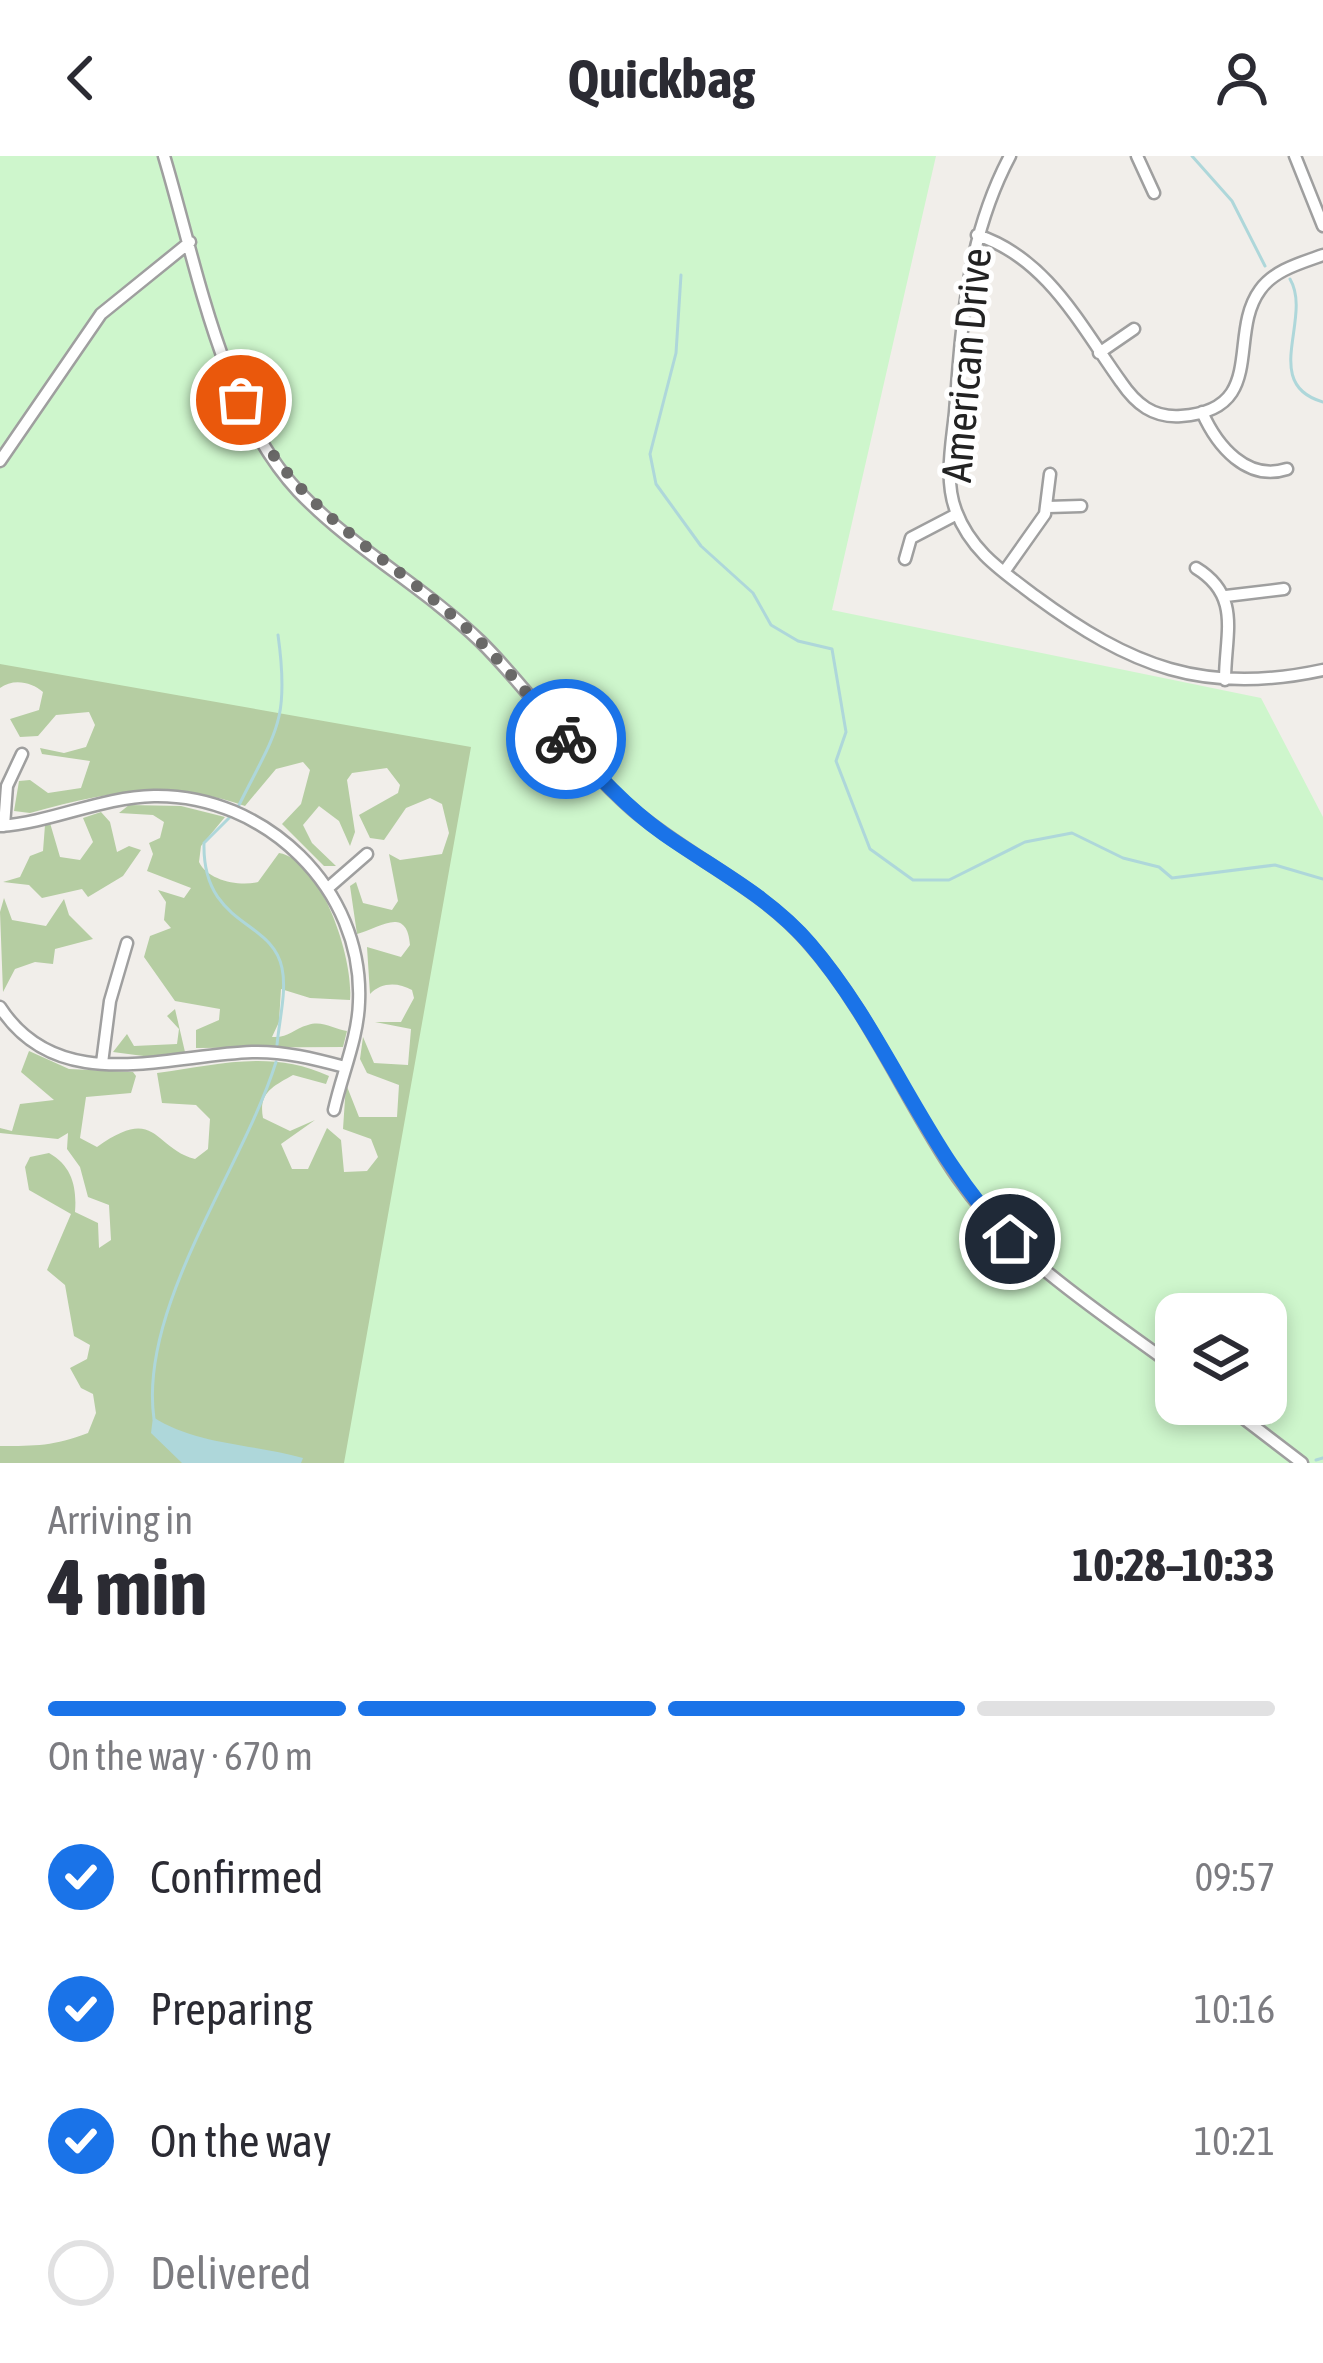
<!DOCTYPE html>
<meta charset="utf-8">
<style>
body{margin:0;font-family:"Asap Condensed",sans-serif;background:#f7f7f7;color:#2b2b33;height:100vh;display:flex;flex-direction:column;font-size:45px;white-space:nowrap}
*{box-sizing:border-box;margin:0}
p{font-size:39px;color:#7c7c81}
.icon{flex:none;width:66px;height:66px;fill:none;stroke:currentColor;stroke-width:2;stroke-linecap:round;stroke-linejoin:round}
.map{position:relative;height:1307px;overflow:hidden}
.side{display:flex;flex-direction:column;background:#fff;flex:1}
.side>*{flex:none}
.buttons{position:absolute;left:1155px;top:1137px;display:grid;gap:24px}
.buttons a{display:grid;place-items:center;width:132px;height:132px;border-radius:24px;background:#fff;box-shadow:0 6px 18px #0003;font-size:60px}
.pin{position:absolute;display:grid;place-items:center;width:102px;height:102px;color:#fff;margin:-51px;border:6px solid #fff;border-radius:50%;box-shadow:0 3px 12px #0007}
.courier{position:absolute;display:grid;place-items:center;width:120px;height:120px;margin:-60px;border:9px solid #1a73e8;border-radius:50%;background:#fff;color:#222;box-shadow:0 3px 15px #0007}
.overview em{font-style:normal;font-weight:700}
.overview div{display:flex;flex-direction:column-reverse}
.overview{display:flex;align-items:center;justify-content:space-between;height:204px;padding:0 48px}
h1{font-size:78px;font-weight:700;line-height:90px}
.bar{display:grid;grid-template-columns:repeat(4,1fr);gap:18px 12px;align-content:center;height:144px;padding:0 48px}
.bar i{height:15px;border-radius:9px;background:#e1e1e2}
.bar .active{background:#1a73e8}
.bar p{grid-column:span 4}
ol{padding:0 48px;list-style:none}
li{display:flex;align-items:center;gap:36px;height:132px}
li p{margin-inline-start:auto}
li .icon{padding:12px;border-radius:50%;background:#1a73e8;color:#fff;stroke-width:4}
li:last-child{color:#7c7c81}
li i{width:66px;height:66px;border:6px solid #e1e1e2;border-radius:50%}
header{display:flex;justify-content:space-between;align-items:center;height:156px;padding:0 48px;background:#fff;font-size:54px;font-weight:700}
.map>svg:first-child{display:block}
.forest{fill:#b5cda2}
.park{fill:#cef6cc;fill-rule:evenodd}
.water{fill:#aed7da}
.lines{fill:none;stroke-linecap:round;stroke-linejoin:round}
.stream{stroke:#aed7da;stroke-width:3}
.minor-casing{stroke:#9f9f9f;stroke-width:15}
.minor{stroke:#fff;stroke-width:10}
.done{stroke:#6a6968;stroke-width:12;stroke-dasharray:0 21.6}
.route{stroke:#1a73e8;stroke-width:15}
.labels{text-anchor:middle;stroke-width:10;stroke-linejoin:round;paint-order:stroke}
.street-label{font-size:42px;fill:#222;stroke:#fff}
</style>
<header><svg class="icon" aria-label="back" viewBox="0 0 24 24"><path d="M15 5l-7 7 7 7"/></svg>Quickbag<svg class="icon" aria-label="person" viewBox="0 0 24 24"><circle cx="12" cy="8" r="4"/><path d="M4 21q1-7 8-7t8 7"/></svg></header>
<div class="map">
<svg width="1323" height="1307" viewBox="0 0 1323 1307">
<rect width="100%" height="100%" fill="#f1eeea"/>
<path class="forest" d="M90,185L1176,1248L1288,1307H0V1290C36,1290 54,1290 88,1277L96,1257L93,1238L81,1232L70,1212L87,1203L90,1189L74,1180L65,1129L47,1114L71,1058L29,1034L25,1011L30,1001L49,997C72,1010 77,1031 75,1056L98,1067L99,1092L111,1084L109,1049L88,1041L80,1011L67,993L68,977L58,983L0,977V972L12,975L20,948L54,944L21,916L29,895L69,913L133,916L136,920L131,937L86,941L80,982L97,991C157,948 153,992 195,1003L208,993L210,963L196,949L162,947L157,917C217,909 271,893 329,920L326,928L293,919C274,930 258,936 263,962L290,975L315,964L281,988L292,1013H308L327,972L341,984L344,1016L367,1015L378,1001L371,983L343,973L346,928L359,961H397L399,929L367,917L360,903L363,881L374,907L408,909L411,873L375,866H401L414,842L412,834C398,826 381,826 370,838L367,791L401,801L410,789C407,749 380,772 357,778L350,730L356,726L363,747L392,754L398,745L389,698L400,704L442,698L449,677L442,648L430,642L406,652L384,684L370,682L359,659L398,637L400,629L387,612L352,617L347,624L355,676L350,690L339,665L319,650L303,669L312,687L336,710H324L282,668L301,648L310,614L303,606L276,613L245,650C169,623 105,636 30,657L14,655L19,625L30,624L48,637L81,632L90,605L42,598L40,592L64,597L86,591L95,569L89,556L56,559L38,580L20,581L10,563L39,554L43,536C32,526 13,522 0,532V318Z
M129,649L181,650L225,661L201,690L199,706C207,724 239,731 258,726L279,697C322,704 354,804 350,844L310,842L281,833L279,866L272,881C289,882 293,873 308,869C322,864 334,873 347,875L343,891L196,892V874L219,864L220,853L175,845L144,801L150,780L171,772L164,764L166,746L158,734L184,742L191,732L147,715L153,698L149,687L160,682L164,666L153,659L119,657Z
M101,656L110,666L117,696L129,690L141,694L123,720L88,741L82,733L42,742L29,729L3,726L20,721L30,700L43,695L45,669L50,667L60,701L80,704L93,686L83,662Z
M4,742L12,764L46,770L64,743L69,759L93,783L55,793L53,808L35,806L15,813L3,836L0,756Z
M175,853L185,896L151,901L113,896L127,878L134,890L177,888L179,873L167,860Z"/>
<path class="park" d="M0,0H936L832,454L1261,542L1323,661V1307H344L471,591L0,508ZM1176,1158H1266V1248H1176Z"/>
<path class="water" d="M153,1261C196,1289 254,1288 303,1302L301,1307H182L151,1277Z"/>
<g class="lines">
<path class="stream" d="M1192,0L1232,45L1265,110
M681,119L676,197L650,298L656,328L701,390L753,437L771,469L798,485L832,493L846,576L836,605L870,693L913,724H949L1025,686L1072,677L1123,702L1159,711L1172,722L1275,709L1323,723
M1290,123C1313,162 1260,228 1323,246
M239,649C276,575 290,565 278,479
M230,661L204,687C202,771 272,762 282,812C287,835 279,865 277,889
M154,1263C138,1151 243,1012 276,906
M1316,1304L1323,1302"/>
<defs>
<path id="minor" d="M164,0C196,106 221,253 298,335C352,392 423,430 480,485C534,538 575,604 632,653C688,701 757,729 806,784C869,854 905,945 958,1022C1013,1102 1099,1155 1176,1212
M1010,0C967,81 962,165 955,256C952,287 944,324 956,355C971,395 1002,415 1035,440C1130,510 1204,540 1323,514
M1137,0L1154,37
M1295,0L1323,70
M977,79C1047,102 1080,169 1121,226C1136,248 1153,262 1181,260C1268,254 1227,179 1260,134C1274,114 1301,107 1323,99
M1099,197L1134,173
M1202,256C1217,290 1247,326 1287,313
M0,305L101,158L190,86
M1048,351L1081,350
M905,403L911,382L957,358
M1196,412C1242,440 1225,478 1225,524
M1004,416L1045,358L1050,318
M1226,440L1284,433
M0,670C53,666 101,641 154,640C265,638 364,733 359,846C358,882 342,918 334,954
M4,670L7,630L22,598
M328,732L367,698
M0,851C58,941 166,899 252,896C284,895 315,903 345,911
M102,907L110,845L127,787
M1225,1248L1302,1307"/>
</defs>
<use href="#minor" class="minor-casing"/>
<use href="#minor" class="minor"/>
</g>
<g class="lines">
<path class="done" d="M241,244C291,350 369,387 453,460C495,496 529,541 566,583"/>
<path class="route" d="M566,583C596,618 626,651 664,678C714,713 770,741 810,788C888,879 926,997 1010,1083"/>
</g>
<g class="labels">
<g class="street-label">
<text transform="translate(966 209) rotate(-85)" y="15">American Drive</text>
</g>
</g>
</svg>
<div class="buttons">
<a><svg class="icon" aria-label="layers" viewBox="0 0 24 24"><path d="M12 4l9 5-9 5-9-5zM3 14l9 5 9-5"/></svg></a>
</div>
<div class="pin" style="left:241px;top:244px;background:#ea580c"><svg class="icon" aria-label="bag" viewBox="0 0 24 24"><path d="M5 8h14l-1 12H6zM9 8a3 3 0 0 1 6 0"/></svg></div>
<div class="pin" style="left:1010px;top:1083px;background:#1f2937"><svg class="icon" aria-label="home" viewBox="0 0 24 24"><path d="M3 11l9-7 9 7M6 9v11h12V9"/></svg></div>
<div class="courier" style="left:566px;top:583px"><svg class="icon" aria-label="bike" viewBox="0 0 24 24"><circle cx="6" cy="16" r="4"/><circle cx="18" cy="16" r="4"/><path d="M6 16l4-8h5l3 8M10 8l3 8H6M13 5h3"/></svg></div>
</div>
<section class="side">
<div class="overview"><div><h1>4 min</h1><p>Arriving in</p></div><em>10:28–10:33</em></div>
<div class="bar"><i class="active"></i><i class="active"></i><i class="active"></i><i></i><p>On the way · 670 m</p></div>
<ol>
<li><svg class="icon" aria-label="check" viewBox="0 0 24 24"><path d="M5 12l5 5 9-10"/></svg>Confirmed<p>09:57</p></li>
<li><svg class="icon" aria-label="check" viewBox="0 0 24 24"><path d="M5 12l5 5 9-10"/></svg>Preparing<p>10:16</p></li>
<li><svg class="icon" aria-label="check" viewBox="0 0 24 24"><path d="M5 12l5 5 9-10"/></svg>On the way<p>10:21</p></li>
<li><i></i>Delivered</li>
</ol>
</section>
